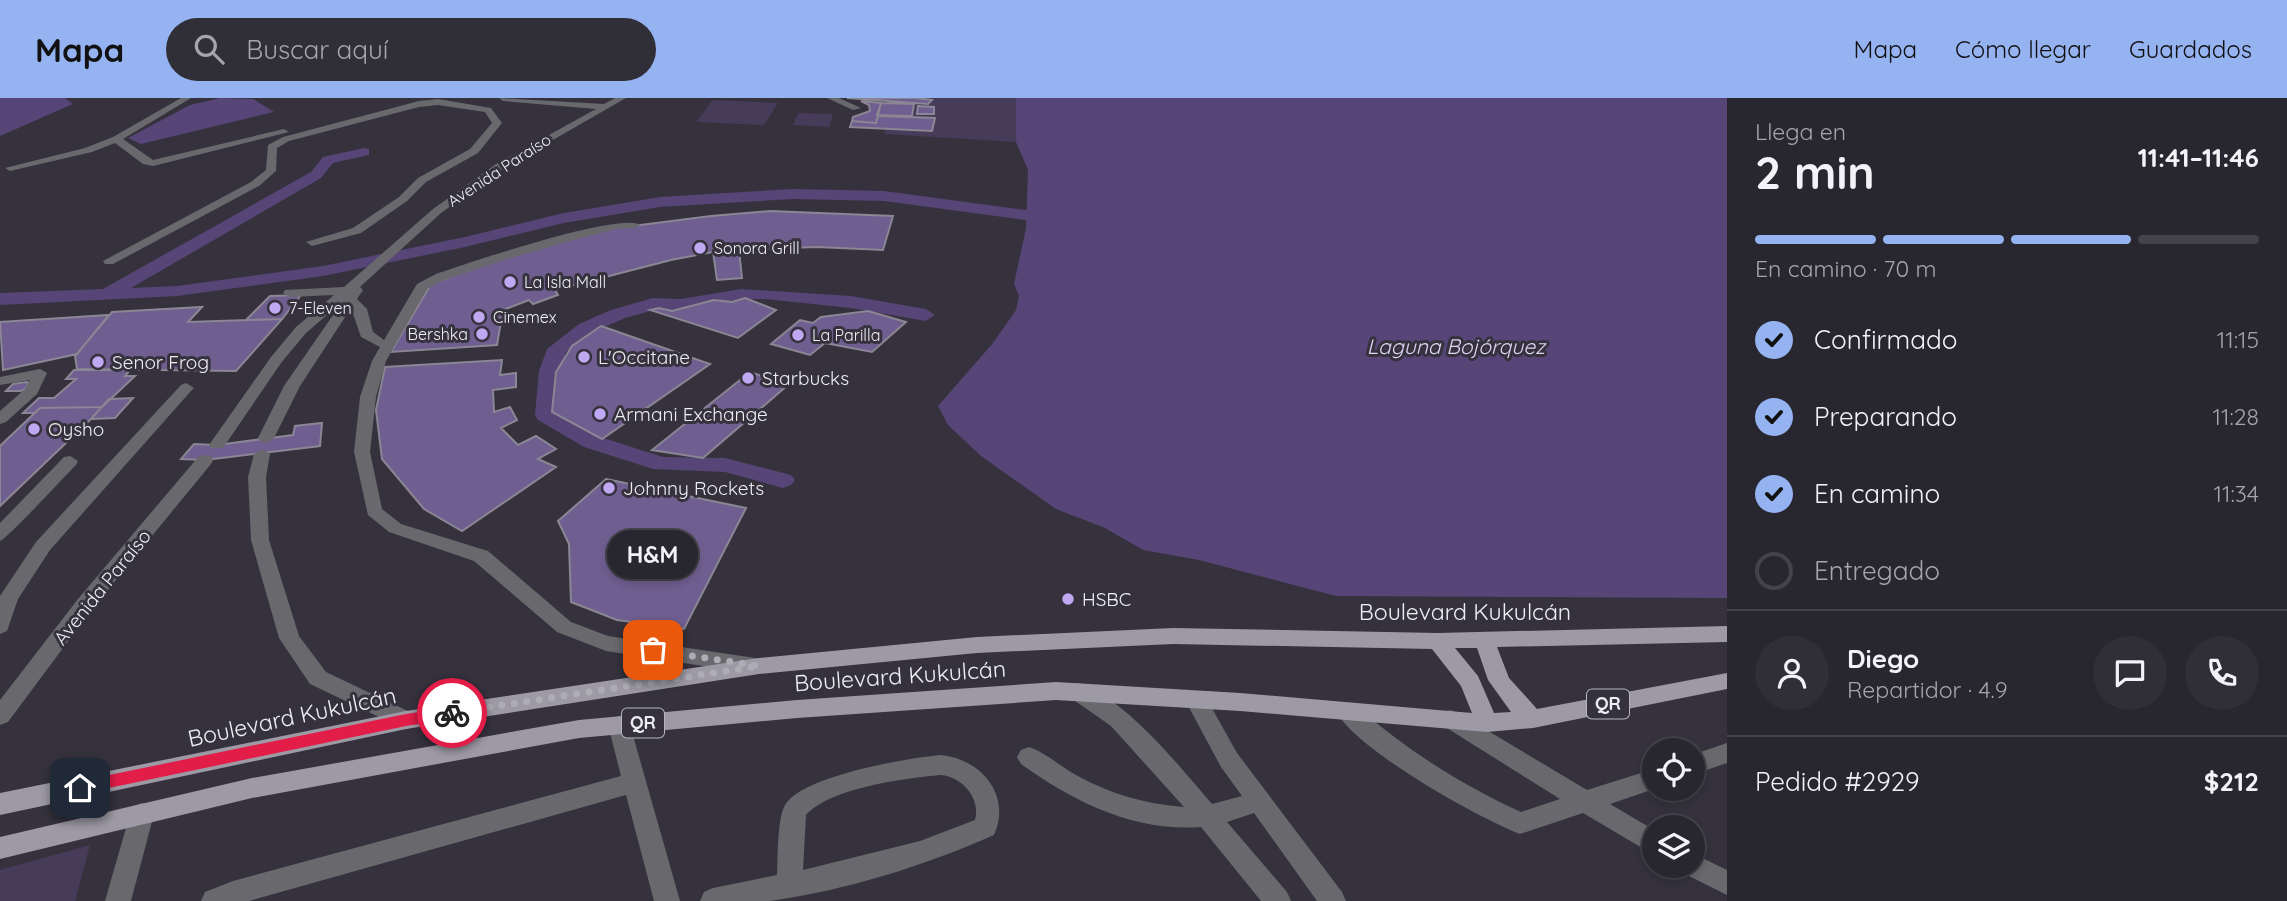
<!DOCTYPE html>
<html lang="es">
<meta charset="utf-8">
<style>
body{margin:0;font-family:Quicksand,sans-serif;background:#302e36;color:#f1f3f6;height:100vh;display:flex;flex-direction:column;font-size:26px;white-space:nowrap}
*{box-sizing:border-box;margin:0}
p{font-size:23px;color:#a5a5aa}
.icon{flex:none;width:38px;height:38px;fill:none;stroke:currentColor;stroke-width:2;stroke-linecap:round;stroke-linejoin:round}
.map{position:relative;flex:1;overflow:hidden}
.drawer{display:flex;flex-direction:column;background:#28262e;width:560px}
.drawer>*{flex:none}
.tools{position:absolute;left:1642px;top:640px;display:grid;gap:14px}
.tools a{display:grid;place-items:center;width:63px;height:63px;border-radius:50%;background:#28262e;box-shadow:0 4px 10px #0003,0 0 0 2px #44434a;font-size:35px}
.pin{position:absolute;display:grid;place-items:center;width:60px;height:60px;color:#fff;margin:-30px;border-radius:14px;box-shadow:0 4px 10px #0006}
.courier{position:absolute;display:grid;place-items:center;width:70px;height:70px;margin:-35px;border:5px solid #e11d48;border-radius:50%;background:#fff;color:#222;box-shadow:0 2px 9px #0007}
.bubble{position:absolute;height:49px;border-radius:24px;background:#28262e;box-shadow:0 4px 10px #0003,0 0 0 2px #44434a;font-size:23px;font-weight:800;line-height:49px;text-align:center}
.overview em{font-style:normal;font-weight:800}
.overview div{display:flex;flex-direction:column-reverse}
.overview{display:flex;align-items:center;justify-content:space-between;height:119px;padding:0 28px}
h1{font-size:46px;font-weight:800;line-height:52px}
.bar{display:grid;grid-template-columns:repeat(4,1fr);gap:10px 7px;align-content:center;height:84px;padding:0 28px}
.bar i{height:9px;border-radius:5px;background:#44434a}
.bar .on{background:#95b2f1}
.bar p{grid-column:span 4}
.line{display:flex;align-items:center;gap:18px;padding:0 28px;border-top:2px solid #44434a}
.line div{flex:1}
.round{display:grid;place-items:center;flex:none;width:74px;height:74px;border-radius:37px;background:#302e36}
ol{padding:0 28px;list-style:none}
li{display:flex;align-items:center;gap:21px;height:77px}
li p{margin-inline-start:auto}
li .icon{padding:7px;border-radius:50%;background:#95b2f1;color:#111;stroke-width:4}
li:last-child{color:#a5a5aa}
li i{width:38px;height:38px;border:4px solid #44434a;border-radius:50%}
header{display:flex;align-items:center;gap:42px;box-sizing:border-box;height:98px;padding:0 35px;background:#95b2f1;color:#111}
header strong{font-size:33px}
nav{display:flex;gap:38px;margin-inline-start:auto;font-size:24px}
.search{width:490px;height:63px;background:#302e36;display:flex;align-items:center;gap:18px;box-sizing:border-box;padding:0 24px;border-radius:38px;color:#a5a5aa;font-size:26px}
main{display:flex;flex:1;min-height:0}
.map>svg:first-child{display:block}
.green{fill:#463c59}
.water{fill:#564576}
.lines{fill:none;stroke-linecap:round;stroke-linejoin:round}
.canal{fill:#564576;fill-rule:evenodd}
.building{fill:#6f5e90;stroke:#8a8693;stroke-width:2}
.minor{fill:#69686d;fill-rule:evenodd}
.major{fill:#9d9aa5;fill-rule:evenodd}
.route{fill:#e11d48}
.done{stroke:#aeacb4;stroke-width:7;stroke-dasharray:0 12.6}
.poi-dot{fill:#c1a8f3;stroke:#35323d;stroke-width:2.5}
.labels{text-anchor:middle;stroke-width:6;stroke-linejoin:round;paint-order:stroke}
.far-street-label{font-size:16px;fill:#efedf4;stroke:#35323d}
.far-poi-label{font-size:16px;fill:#efedf4;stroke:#35323d;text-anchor:start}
.shield{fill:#35323d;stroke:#b7b5bd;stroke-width:2}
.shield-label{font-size:18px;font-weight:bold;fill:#efedf4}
.poi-label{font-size:19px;fill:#efedf4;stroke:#35323d;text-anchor:start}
.street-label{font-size:19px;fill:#efedf4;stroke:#35323d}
.water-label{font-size:21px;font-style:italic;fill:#ded5f5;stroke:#35323d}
.near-street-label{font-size:23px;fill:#efedf4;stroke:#35323d}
</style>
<header>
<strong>Mapa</strong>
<div class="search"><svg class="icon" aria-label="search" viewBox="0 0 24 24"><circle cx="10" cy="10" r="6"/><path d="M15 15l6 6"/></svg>Buscar aquí</div>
<nav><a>Mapa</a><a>Cómo llegar</a><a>Guardados</a></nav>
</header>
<main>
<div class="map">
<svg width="1727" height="803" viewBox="0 0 1727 803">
<rect width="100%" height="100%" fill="#35323d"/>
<path class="green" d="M915,0H1016V44L884,36L886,31L932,33L934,20L877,17L912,18L914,7L879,3L931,2Z
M713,2L778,5L764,27L696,24Z
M798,15L833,16L829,29L793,27Z
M90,747L75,803H0V772Z"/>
<path class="water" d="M0,0H65L73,6L0,38Z
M220,0L253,1L274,14L141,46L128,40L190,7Z
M1016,0H1727V500L1336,498L1199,462L1143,452L1105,430L1056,411L981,358L948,327L938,308L993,245L1016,212L1019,198L1014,186L1026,130L1028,72L1016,44Z"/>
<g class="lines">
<path class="canal" d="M364,50L369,51V57L333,65L321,80L131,190L177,188L323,168L465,139L564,115L660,99L793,91L884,93L1026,112L1034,117L1026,122L884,103L793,101L660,109L564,125L465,149L323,178L177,198L0,207V195L103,191L311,74L323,59Z
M741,191L851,198L926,211L935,217L926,223L851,210L765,201H741L681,213L654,212L625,220L593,234L566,254L559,273L557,314L600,339L663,359L725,360L791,377L795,382L791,387L783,390L725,374L653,371L584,349L538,322L535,317L539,273L547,251L579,226L611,212L653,200L681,201Z"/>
</g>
<path class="building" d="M847,0H915L932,2L928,6Z
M861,3L881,5L876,25L852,23L853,19L870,13L869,7Z
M881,5L914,6L912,18L877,17Z
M918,8L934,9V16H917Z
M878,18L935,20L932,33L850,29L852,23L876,25Z
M770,113L893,118L883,152L817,149L739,152L742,180L717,182L713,154L671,162L555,192L558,197L533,206L529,202L503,212L497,247L391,254L431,186L508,158L609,131L711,118Z
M770,113L893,118L883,152L817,149L739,152L742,180L717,182L713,154L671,162L555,192L558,197L533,206L529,202L503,212L497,247L391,254L431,186L508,158L609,131L711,118Z
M301,197L282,221L246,222L270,198Z
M745,200L776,212L738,240L650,212L659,210L672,213L714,202L732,204Z
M745,200L776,212L738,240L650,212L659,210L672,213L714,202L732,204Z
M202,209L188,224L282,221L236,273L77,271L75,258L112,214Z
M868,213L906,224L872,254L825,245L810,257L771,246L800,222L813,225L821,219Z
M868,213L906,224L872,254L825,245L810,257L771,246L800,222L813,225L821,219Z
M109,217L77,256L3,272L0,224Z
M601,228L710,266L602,341L552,314L556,274L572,248Z
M601,228L710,266L602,341L552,314L556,274L572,248Z
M502,262L500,277L516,275V289L493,292L494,314L510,309L517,322L501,330L518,347L536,338L556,351L538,361L556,369L462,433L424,411L382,361L376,312L385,269Z
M502,262L500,277L516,275V289L493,292L494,314L510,309L517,322L501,330L518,347L536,338L556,351L538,361L556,369L462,433L424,411L382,361L376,312L385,269Z
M74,272H130L125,278H135L102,309L40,310L35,315H23L39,300H54L76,281H66Z
M750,274L788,287L703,360L652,352Z
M750,274L788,287L703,360L652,352Z
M27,284L29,285L25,291L21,293H6L13,286Z
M133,300L115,320L91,321L0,408V348L40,310L102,309L109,301Z
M133,300L115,320L91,321L109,301Z
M322,325L320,348L205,362L181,361L194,346L217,347L293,337L295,328Z
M606,381L746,410L684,531L617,522L571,504L569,446L558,423Z
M606,381L746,410L684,531L617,522L571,504L569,446L558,423Z"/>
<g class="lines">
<path class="minor" d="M181,0H191L123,41L153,62L284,31L289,34L153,68L143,66L115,45L92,54L10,73L5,70L85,50L113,39Z
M499,0L604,6L615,0H626L504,70L441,115L360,189L363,192L357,201L367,211L373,234L384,242L417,186L436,176C465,166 621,113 640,127L634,130L616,131L566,144L504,162L444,182L427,191L386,263L376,299L370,354L382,411L401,426L488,453L571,524L608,538L755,560L762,562L766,568L762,574L755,576L606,553L557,534L474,463L389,434L368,417L354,354L360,299L372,263L380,249L361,239L351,210L300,288L274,340L266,345L260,343L258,340L284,288L342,204L306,235L281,265L223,350H211L209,347L271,259L296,229L334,197L290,199L283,195L285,192L344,189L433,111L496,66L596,11L503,3Z
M827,0H839L861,10L853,12Z
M438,1L491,10L502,25L478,55L426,84L407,103L361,135L312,148L306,144L353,130L399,99L418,80L470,51L492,25L485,14L438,7L419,9L289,43L277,50L276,73L259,88L113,166H105L103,163L251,84L266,72L268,47L283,39L419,3Z
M40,271L47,275L37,296L6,324L0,326V313L25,291L30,282L0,287V279Z
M186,285L194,290L191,293L50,452L18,501L7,533L0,536V498L36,444L181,287Z
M262,351L270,356L266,379L269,442L299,538L326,574L414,616L417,622L414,628L406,631L398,628L310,586L279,540L251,442L248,379L254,356Z
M205,357L211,358L213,362L211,366L92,511L8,624L0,627V602L78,501L199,358Z
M70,358L78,363L76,367C65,378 7,441 0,443V425L64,359Z
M1079,585C1126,601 1180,669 1212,706L1242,698L1221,669L1185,602L1188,596L1196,593L1204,596L1237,655L1342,794L1346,803H1317L1254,715L1227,724L1287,794L1291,803H1261L1201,729C1134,734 1074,704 1021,666L1017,659L1021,652L1029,649C1046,655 1060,668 1076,677C1110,696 1145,706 1184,709L1111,628L1071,600L1068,594L1071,588Z
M1347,604L1355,607C1405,651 1460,686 1521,714L1560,701L1442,627L1439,621L1442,615L1450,612L1458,615L1587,692L1654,671V691L1610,706L1654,732V757L1583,715L1520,736C1478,720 1355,651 1336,613L1339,607Z
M619,618L627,621L630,627L680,803H654L626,697L249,803H201L205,794L233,783L621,678L608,627L611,621Z
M1727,645V665L1692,677V657Z
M941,657C981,661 1012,697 994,737C924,768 847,792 770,803C748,803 723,803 700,803L704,794L713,790L777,777C778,760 777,721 785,707C802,678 907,660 941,657ZM941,677C962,679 981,700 975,722L920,743L803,772L806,717C830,690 906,680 941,677Z
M142,705L151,708L154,716L131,803H105L130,716L133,708Z
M1692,755L1727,772V797L1683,775L1680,768H1692Z"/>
<path class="major" d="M1727,528V544L1497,549L1509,580L1537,611L1727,575V591L1533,630L1487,634L1240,613L1056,602L797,620L579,640L252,700L0,761V739L252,680L579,622L797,602L1056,584L1240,595L1472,615L1461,588L1432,551L1173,546L977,555L759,576L406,631L0,717V695L406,613L759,560L977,539L1173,530L1438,535ZM1455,550H1477L1488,582L1511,614L1494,615L1478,578Z"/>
</g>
<path class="route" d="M452,609L460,615L452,621L406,628L80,696L72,690L80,683L406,616Z"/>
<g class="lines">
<path class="done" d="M452,615L759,568L653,552"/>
</g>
<g class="poi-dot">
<circle cx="700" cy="150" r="7"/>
<circle cx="510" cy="184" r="7"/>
<circle cx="275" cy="210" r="7"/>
<circle cx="479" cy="219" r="7"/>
<circle cx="482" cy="236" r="7"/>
<circle cx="798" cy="237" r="7"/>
<circle cx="584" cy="259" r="7"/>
<circle cx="98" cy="264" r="7"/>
<circle cx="748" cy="280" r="7"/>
<circle cx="600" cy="316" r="7"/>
<circle cx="34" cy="331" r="7"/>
<circle cx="609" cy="390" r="7"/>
<circle cx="1068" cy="501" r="7"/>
</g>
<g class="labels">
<g class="far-street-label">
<text transform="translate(499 72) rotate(-33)" y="6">Avenida Paraíso</text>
</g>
<g class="far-poi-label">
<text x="714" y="156">Sonora Grill</text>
<text x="524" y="190">La Isla Mall</text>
<text x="289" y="216">7-Eleven</text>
<text x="493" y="225">Cinemex</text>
<text x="468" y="242" text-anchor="end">Bershka</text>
<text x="812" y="243">La Parilla</text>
</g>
<g class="shield">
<rect x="1587" y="591.5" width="42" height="29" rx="5"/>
<rect x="622" y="610.5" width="42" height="29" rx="5"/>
</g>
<g class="shield-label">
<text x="1608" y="612">QR</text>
<text x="643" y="631">QR</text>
</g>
<g class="poi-label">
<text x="598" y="266">L'Occitane</text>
<text x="112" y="271">Senor Frog</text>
<text x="762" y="287">Starbucks</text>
<text x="614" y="323">Armani Exchange</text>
<text x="48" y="338">Oysho</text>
<text x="623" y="397">Johnny Rockets</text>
<text x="1082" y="508">HSBC</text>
</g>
<g class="street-label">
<text transform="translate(102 489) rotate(-51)" y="7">Avenida Paraíso</text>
</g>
<g class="water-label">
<text x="1456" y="256">Laguna Bojórquez</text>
</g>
<g class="near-street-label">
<text x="1465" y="522">Boulevard Kukulcán</text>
<text transform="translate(900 578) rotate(-4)" y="8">Boulevard Kukulcán</text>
<text transform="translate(292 619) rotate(-12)" y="8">Boulevard Kukulcán</text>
</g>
</g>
</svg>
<div class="tools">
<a><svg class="icon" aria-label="locate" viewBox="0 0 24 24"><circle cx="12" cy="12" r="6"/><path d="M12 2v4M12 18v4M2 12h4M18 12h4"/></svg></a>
<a><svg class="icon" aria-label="layers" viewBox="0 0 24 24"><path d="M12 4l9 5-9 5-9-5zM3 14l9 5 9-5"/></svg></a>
</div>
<div class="pin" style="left:653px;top:552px;background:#ea580c"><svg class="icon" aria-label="bag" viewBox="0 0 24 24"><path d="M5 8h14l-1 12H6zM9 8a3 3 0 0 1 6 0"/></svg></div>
<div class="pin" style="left:80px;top:690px;background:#1f2937"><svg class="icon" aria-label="home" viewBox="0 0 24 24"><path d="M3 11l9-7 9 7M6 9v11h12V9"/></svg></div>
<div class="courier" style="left:452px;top:615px"><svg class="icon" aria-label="bike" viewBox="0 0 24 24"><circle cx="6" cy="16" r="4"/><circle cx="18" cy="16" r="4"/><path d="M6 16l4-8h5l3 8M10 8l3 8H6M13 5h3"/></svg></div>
<div class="bubble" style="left:607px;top:432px;width:91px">H&amp;M</div>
</div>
<section class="drawer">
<div class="overview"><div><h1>2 min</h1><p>Llega en</p></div><em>11:41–11:46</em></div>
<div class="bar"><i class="on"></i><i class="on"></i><i class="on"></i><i></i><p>En camino · 70 m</p></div>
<ol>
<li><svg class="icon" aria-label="check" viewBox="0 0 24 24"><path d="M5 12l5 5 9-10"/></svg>Confirmado<p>11:15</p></li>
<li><svg class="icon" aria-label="check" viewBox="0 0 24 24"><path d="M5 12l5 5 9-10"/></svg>Preparando<p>11:28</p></li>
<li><svg class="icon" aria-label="check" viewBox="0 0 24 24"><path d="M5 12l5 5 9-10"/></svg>En camino<p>11:34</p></li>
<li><i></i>Entregado</li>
</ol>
<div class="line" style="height:126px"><a class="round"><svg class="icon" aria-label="person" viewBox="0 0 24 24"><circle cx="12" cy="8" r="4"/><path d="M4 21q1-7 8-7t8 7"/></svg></a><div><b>Diego</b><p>Repartidor · 4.9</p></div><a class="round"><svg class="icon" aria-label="chat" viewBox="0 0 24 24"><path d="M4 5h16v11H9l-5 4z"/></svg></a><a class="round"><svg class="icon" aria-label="phone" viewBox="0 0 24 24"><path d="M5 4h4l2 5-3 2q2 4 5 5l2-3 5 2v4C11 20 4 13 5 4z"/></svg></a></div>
<div class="line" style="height:91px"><div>Pedido #2929</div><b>$212</b></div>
</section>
</main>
